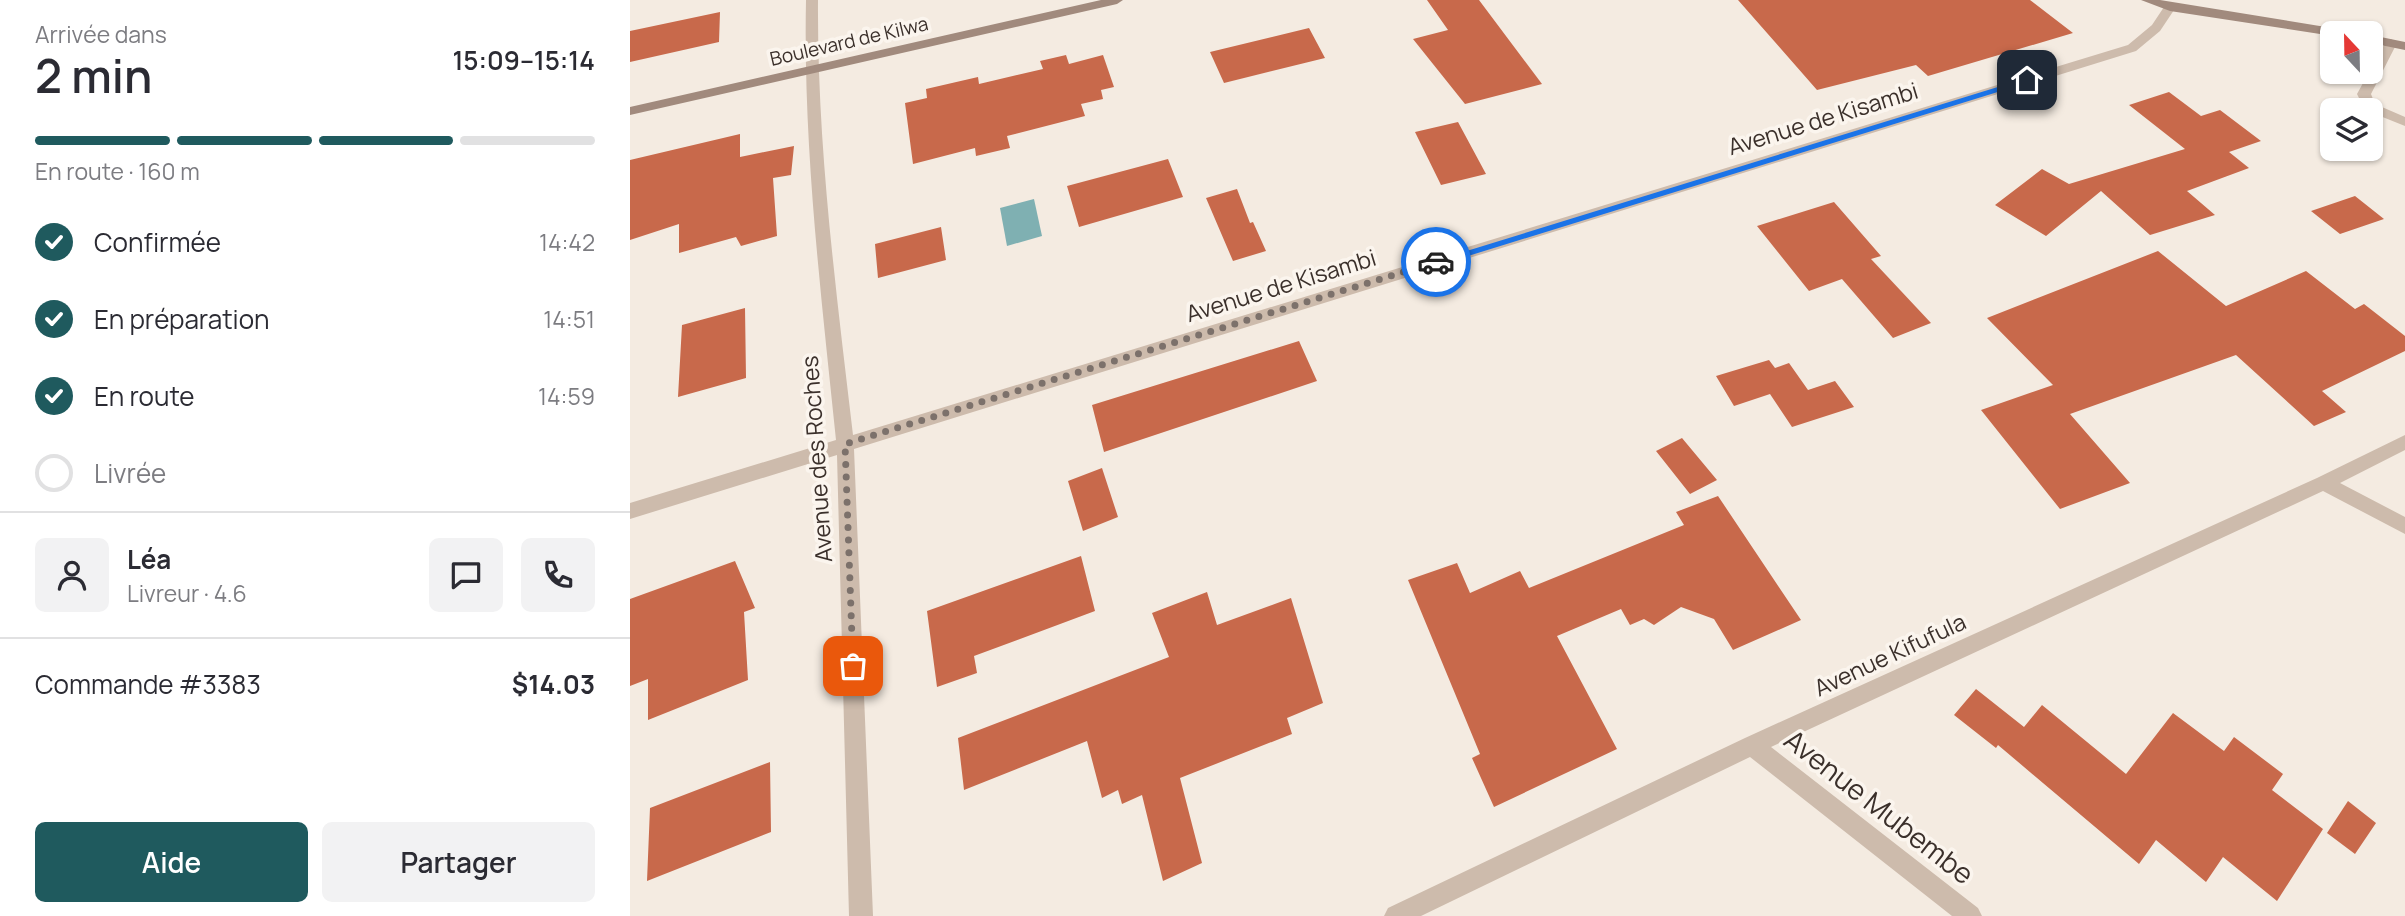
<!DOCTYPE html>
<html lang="fr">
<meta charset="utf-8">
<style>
body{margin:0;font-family:Manrope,sans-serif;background:#f2f2f3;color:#2b2b33;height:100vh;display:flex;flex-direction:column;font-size:26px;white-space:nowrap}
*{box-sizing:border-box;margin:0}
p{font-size:23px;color:#7c7c81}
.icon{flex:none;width:38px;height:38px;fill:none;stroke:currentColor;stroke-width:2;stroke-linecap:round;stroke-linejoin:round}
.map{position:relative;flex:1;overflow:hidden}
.sheet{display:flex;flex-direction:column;background:#fff;width:630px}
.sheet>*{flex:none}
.needle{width:46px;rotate:338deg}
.buttons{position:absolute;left:1690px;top:21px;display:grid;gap:14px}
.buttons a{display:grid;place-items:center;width:63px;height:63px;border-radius:10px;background:#fff;box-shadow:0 2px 5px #0004;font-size:35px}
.pin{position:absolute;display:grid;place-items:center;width:60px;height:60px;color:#fff;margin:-30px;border-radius:14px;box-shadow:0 4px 10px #0006}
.courier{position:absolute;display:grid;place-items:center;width:70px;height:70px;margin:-35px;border:5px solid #1a73e8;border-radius:50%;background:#fff;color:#222;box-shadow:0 2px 9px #0007}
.head em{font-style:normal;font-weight:600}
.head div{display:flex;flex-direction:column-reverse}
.head{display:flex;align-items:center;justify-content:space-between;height:119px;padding:0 35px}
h1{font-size:46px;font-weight:600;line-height:52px}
.bar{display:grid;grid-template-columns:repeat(4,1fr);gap:10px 7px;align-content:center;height:84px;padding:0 35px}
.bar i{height:9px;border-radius:5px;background:#e1e1e2}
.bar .selected{background:#1f5a5e}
.bar p{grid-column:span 4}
.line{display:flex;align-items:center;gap:18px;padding:0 35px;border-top:2px solid #e1e1e2}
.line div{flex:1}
.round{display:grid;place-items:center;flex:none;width:74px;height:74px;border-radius:10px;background:#f2f2f3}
ol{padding:0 35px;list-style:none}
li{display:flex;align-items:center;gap:21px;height:77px}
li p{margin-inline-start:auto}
li .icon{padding:7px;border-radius:50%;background:#1f5a5e;color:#fff;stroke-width:4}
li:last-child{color:#7c7c81}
li i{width:38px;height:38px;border:4px solid #e1e1e2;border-radius:50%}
.cta{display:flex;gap:14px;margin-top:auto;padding:14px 35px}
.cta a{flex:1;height:80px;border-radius:10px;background:#1f5a5e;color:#fff;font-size:28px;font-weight:600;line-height:80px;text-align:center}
.cta a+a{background:#f2f2f3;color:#2b2b33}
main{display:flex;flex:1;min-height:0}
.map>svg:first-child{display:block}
.water{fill:#7fb0b2}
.building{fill:#c8694b}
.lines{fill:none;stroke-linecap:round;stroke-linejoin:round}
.street{fill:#cdbbac;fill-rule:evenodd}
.secondary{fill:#a18a7d;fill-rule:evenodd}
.route{fill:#1a73e8}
.done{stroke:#7c716b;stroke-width:7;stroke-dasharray:0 12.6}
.labels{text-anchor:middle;stroke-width:7;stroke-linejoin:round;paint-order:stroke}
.far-street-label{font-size:19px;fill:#3b302b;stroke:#fbf5ee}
.street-label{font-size:23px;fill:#3b302b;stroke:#fbf5ee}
.near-street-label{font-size:28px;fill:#3b302b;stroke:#fbf5ee}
</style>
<main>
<section class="sheet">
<div class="head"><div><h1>2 min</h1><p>Arrivée dans</p></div><em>15:09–15:14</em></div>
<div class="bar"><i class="selected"></i><i class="selected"></i><i class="selected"></i><i></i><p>En route · 160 m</p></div>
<ol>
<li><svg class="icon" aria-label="check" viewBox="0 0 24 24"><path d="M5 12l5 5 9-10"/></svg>Confirmée<p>14:42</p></li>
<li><svg class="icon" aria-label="check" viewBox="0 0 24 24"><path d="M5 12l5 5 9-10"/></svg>En préparation<p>14:51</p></li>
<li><svg class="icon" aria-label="check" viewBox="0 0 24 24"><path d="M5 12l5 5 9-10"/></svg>En route<p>14:59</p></li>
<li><i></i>Livrée</li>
</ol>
<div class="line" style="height:126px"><a class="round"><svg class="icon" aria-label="person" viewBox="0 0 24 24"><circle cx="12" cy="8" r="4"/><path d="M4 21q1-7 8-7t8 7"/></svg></a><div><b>Léa</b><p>Livreur · 4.6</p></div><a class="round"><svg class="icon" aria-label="chat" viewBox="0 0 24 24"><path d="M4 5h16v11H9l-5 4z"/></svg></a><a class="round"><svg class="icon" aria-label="phone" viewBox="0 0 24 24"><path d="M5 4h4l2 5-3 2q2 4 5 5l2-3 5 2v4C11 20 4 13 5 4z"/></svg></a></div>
<div class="line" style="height:91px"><div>Commande #3383</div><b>$14.03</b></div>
<div class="cta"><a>Aide</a><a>Partager</a></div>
</section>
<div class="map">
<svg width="1775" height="916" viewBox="0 0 1775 916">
<rect width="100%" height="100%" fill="#f4ebe1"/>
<path class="water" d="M404,199L412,236L377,246L370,208Z"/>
<path class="building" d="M797,0H849L912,84L835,104L783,39L818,30Z
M1108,0H1400L1443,33L1298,76L1286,65L1187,90Z
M90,12L89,42L0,62V31Z
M679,28L695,58L594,83L580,52Z
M436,55L439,64L473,55L484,87L471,90L473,99L451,104L455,116L377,136L380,148L346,156L345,148L283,164L275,103L297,98L296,89L348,77L349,84L413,69L410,61Z
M1539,92L1571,116L1590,110L1631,141L1599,152L1619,168L1557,191L1585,215L1520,235L1471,191L1416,236L1365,205L1412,169L1439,184L1555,149L1499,105Z
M828,122L856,174L811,185L785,132Z
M110,134V157L164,146L161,175L143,178L147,236L111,246L106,237L49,253V224L0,240V160Z
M538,159L553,197L449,227L437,186Z
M607,189L620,223L623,222L636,251L603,261L576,198Z
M1725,196L1754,219L1710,234L1681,211Z
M1204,202L1251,256L1241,259L1301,323L1263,338L1212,279L1179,291L1127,226Z
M311,227L316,260L248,278L245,244Z
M1528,251L1596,306L1676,271L1725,309L1734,304L1775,336V351L1692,391L1716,412L1684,426L1606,355L1440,414L1500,483L1430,509L1351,410L1423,385L1357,318Z
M115,308L116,378L48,397L52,325Z
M669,341L687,381L474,452L462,405Z
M1139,360L1145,368L1159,363L1178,390L1205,381L1224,407L1162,427L1140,394L1104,406L1086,376Z
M1052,438L1087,480L1060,494L1026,451Z
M472,468L488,517L453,531L438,481Z
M1088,496L1171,620L1103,650L1084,619L1051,607L1024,625L1014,619L1000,625L991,609L927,636L987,749L864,807L842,758L850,754L778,580L827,563L840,593L890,571L899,588L1054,525L1046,512Z
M451,556L465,611L344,656L347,673L307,687L297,611Z
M105,561L125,608L114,612L118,680L18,720V679L0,686V599Z
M577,592L587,625L661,598L693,703L657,718L662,734L550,778L572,863L533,881L512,795L492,804L488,790L472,798L457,741L334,790L328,738L539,657L522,613Z
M1346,689L1394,727L1412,705L1496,774L1543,713L1594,751L1604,737L1653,774L1642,790L1693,829L1647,901L1593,857L1576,882L1526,840L1509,864L1368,745L1366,748L1324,715Z
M140,762L141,832L17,881L20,808Z
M1718,801L1746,823L1725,854L1697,833Z"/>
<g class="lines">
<path class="street" d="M176,0H188C187,146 206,290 223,435L1498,45L1522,25L1536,4L1546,7L1530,31L1506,51L224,449L243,916H219L207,455L0,519V503L206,440C191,294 173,147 176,0Z
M1761,39L1767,43L1741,94L1745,104L1775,117V126L1735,110L1727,94L1755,43Z
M1775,435V450L1710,483L1775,517V534L1693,491L1141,747L1348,908L1352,916H1322L1120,757L791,916H754L758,908L1115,738L1687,478Z"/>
<path class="secondary" d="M471,0H493L487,4L0,115V107Z
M1511,0H1530L1708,29L1714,33H1703V36L1540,11Z
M1741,35L1775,42V50L1741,43Z"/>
</g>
<path class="route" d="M1397,78L1400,82L809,265L801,262Z"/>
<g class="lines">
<path class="done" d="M223,666L215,444L806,262"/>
</g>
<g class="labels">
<g class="far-street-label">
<text transform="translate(219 41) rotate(-13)" y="7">Boulevard de Kilwa</text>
</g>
<g class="street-label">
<text transform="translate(1193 119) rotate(-17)" y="8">Avenue de Kisambi</text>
<text transform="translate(651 286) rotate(-17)" y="8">Avenue de Kisambi</text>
<text transform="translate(187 459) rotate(-94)" y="8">Avenue des Roches</text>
<text transform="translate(1260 655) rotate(-25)" y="8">Avenue Kifufula</text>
</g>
<g class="near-street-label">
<text transform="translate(1249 807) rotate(38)" y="10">Avenue Mubembe</text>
</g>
</g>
</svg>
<div class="buttons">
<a><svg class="needle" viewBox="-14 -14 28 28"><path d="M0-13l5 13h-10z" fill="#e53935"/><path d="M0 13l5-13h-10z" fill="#7c7c81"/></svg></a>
<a><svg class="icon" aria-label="layers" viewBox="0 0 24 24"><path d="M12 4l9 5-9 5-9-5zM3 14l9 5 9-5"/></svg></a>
</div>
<div class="pin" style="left:223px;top:666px;background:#ea580c"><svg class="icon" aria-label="bag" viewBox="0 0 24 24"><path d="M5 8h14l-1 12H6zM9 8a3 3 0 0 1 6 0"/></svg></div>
<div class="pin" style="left:1397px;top:80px;background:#1f2937"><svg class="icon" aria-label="home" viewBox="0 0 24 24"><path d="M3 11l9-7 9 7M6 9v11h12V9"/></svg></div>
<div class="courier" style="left:806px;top:262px"><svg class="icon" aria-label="car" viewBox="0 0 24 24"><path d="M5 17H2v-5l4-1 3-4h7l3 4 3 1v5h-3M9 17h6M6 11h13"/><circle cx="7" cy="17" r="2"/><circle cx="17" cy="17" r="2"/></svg></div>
</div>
</main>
